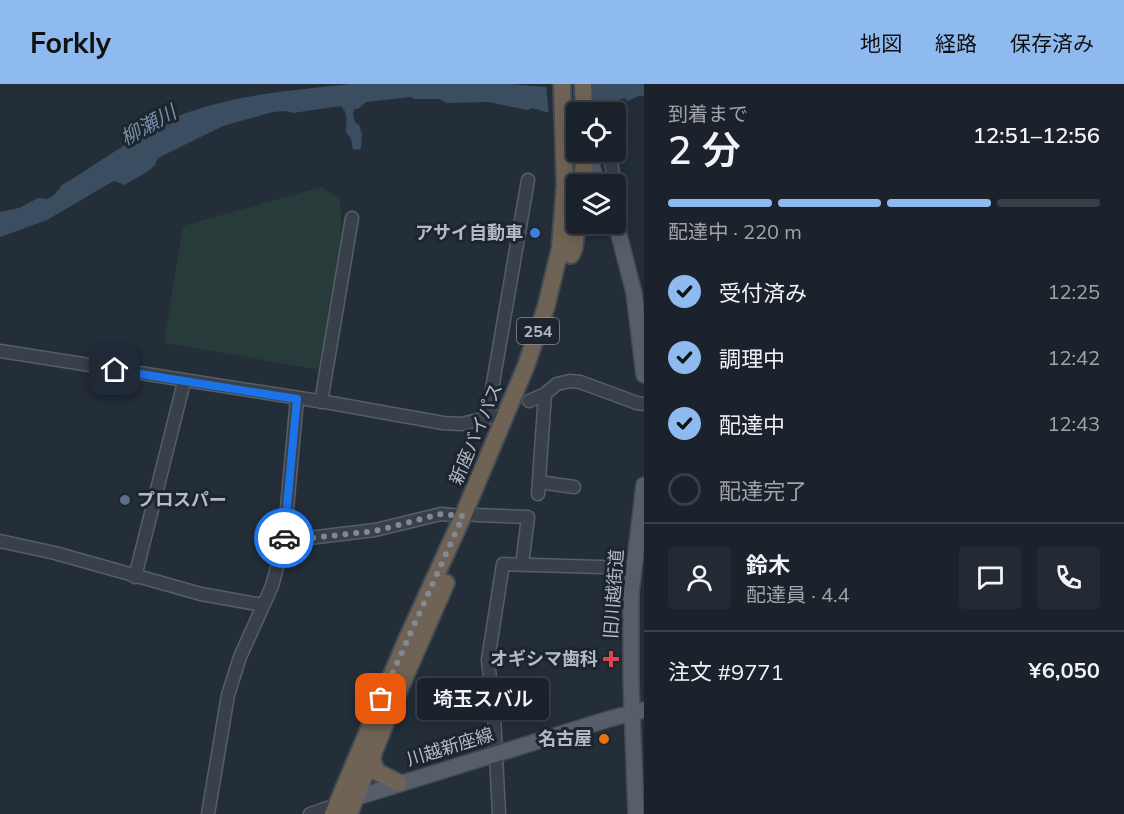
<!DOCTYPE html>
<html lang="ja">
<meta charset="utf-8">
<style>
body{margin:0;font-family:Mulish,"Noto Sans JP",sans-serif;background:#242a33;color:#f1f3f6;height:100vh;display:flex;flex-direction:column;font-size:22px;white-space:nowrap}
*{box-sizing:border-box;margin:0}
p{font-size:20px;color:#a0a4a9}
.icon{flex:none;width:33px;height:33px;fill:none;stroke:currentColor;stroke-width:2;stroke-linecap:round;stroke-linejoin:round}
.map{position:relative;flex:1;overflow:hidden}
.side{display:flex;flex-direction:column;background:#1b222b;width:480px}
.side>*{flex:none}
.buttons{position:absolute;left:566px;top:18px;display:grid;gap:12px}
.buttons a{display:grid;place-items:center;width:60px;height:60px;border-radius:6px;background:#1b222b;box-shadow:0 3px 15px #0003,0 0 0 2px #393f47;font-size:30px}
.pin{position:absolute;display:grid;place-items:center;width:51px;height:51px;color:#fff;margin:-26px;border-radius:12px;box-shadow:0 3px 9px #0006}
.courier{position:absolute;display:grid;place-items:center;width:60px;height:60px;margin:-30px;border:4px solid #1a73e8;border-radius:50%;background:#fff;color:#222;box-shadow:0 2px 8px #0007}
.bubble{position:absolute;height:42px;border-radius:6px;background:#1b222b;box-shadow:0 3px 15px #0003,0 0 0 2px #393f47;font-size:20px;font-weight:600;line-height:42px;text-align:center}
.overview em{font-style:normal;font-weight:600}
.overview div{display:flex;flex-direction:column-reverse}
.overview{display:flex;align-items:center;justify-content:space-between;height:102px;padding:0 24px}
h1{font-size:39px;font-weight:600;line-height:45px}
.bar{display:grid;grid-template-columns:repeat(4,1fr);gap:9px 6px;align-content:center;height:72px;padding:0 24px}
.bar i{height:8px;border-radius:4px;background:#393f47}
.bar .current{background:#8ebaef}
.bar p{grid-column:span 4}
.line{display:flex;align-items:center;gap:15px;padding:0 24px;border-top:2px solid #393f47}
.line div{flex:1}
.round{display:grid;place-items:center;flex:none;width:63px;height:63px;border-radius:6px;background:#242a33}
ol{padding:0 24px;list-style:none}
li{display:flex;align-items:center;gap:18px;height:66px}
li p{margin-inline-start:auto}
li .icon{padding:6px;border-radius:50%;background:#8ebaef;color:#111;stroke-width:4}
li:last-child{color:#a0a4a9}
li i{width:33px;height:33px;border:3px solid #393f47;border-radius:50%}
header{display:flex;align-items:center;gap:36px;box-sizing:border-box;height:84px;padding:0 30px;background:#8ebaef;color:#111}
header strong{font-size:28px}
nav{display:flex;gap:33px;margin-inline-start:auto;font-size:21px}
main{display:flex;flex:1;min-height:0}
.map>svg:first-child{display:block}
.green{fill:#273b3b}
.water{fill:#3b4d61}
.pier{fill:#242e39}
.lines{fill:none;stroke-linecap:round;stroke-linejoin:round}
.minor-casing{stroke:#565e67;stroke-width:15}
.major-casing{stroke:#414952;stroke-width:18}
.highway-casing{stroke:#434b54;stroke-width:20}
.minor{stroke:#38404a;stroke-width:12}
.major{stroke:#565f69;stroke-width:15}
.highway{stroke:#6f6355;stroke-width:16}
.done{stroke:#818a94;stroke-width:6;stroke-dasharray:0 10.8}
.route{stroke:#1a73e8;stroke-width:8}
.shop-dot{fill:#3f7fe0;stroke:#1d252e;stroke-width:2}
.service-dot{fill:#5c6f8a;stroke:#1d252e;stroke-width:2}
.health-dot{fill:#e0444e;stroke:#1d252e;stroke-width:2}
.food-dot{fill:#e8710a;stroke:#1d252e;stroke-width:2}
.labels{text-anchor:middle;stroke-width:6;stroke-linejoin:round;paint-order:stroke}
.shield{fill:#1d252e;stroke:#868e98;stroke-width:1.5}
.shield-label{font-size:16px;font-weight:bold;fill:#b3bbc5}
.poi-label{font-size:18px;font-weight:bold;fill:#b3bbc5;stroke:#1d252e;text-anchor:end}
.street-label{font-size:18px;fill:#b3bbc5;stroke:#1d252e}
.water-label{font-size:20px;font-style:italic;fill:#768ea7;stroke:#1d252e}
</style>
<header>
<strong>Forkly</strong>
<nav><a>地図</a><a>経路</a><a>保存済み</a></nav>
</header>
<main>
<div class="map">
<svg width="644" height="730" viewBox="0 0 644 730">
<rect width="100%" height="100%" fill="#242e39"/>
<path class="green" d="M321,103L340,115C346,172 330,230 321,286L164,259L183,142Z"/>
<path class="water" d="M350,0H510L545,3L577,0H644V12H639L627,17L625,14L594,23L546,28L532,24L528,26L488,18L447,19L439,15H413L412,13L366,18L358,25H355L353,30L355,38L359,41L362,50L361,65L353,66L351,55L346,48C346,38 349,30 341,22L293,29L285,27L273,28L223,42L158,74L155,81L147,88L124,101L115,97L112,98L47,136L0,153V128L19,124L38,114L47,115L54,111L62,101C103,77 141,46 186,29C239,10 295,6 350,0Z"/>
<path class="pier" d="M546,0H592L593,26L549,31Z"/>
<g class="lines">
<defs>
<path id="minor" d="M609,68L615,100
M615,103L618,123L617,139
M0,267L331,319L443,339L462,340L494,332
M529,317L545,310L557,300L570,297L580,298L637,319L644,320
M321,318L352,134
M487,334L528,96
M539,398L574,403
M538,410L545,310
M475,431L528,433L522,481
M0,457L55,469L201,510L263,521
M284,457L375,446L441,430L463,432
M135,493L184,298
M208,730L228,611L240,573L272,502L284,457L297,315
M310,730L336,721
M499,730L494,632L488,576L503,480L634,484"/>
<path id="major" d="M587,68L598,100
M615,135L634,209L644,291
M348,716L609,635L644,626
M636,730L631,597V509L644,401"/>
<path id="highway" d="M583,0L584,28
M582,100L585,68
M571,171L574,164L577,140
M374,667L372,676L377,688L399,699
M333,730L407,555L463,432L526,282L546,223L560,165L565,101L562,0
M349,730L393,620L446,499"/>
</defs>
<use href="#minor" class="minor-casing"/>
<use href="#major" class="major-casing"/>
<use href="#highway" class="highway-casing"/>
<use href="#minor" class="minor"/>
<use href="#major" class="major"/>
<use href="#highway" class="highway"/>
</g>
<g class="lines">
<path class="done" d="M284,454V457L375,447L441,430L463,432L381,615"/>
<path class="route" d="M115,286L297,315L284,454"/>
</g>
<circle class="shop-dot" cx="535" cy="149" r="6"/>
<circle class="service-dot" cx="125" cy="416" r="6"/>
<path class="health-dot" d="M608 566h6v6h6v6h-6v6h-6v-6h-6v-6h6z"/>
<circle class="food-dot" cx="604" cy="655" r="6"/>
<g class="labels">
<rect class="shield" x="517" y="234" width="42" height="26" rx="4.5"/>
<g class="shield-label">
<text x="538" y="253">254</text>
</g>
<g class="poi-label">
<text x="523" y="155">アサイ自動車</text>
<text x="137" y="422" text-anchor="start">プロスパー</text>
<text x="598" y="581">オギシマ歯科</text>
<text x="592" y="661">名古屋</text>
</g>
<g class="street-label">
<text transform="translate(476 350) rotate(-67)" y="6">新座バイパス</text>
<text transform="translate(614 510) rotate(-86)" y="6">旧川越街道</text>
<text transform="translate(450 663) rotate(-17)" y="6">川越新座線</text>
</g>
<g class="water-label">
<text transform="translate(148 41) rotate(-29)" y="7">柳瀬川</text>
</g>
</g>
</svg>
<div class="buttons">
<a><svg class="icon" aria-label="locate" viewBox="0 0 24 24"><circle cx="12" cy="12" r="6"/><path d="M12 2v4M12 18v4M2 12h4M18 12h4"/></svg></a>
<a><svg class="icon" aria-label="layers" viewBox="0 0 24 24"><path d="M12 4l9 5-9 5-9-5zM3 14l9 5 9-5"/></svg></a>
</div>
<div class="pin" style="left:381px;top:615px;background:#ea580c"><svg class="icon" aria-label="bag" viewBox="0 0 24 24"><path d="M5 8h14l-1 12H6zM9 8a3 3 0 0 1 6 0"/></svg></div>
<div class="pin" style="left:115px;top:286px;background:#1f2937"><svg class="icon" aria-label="home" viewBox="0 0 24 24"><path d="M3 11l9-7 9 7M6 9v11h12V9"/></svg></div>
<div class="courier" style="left:284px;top:454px"><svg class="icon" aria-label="car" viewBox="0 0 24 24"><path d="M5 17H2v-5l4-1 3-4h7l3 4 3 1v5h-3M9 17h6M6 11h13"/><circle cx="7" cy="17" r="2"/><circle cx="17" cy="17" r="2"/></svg></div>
<div class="bubble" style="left:417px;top:594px;width:132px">埼玉スバル</div>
</div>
<section class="side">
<div class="overview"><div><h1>2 分</h1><p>到着まで</p></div><em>12:51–12:56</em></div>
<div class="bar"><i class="current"></i><i class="current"></i><i class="current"></i><i></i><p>配達中 · 220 m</p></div>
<ol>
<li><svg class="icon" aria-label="check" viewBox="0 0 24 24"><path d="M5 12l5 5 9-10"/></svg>受付済み<p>12:25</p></li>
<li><svg class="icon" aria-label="check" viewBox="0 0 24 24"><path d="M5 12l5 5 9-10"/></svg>調理中<p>12:42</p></li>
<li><svg class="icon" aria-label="check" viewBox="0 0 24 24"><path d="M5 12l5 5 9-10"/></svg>配達中<p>12:43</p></li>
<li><i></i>配達完了</li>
</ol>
<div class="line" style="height:108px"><a class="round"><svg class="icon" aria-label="person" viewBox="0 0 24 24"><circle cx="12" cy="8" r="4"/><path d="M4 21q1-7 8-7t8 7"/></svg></a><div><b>鈴木</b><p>配達員 · 4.4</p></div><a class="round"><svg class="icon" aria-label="chat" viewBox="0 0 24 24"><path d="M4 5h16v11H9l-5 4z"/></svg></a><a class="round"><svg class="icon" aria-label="phone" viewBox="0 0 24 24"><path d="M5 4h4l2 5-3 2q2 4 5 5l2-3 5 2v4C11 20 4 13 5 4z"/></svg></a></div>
<div class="line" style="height:78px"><div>注文 #9771</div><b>¥6,050</b></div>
</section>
</main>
